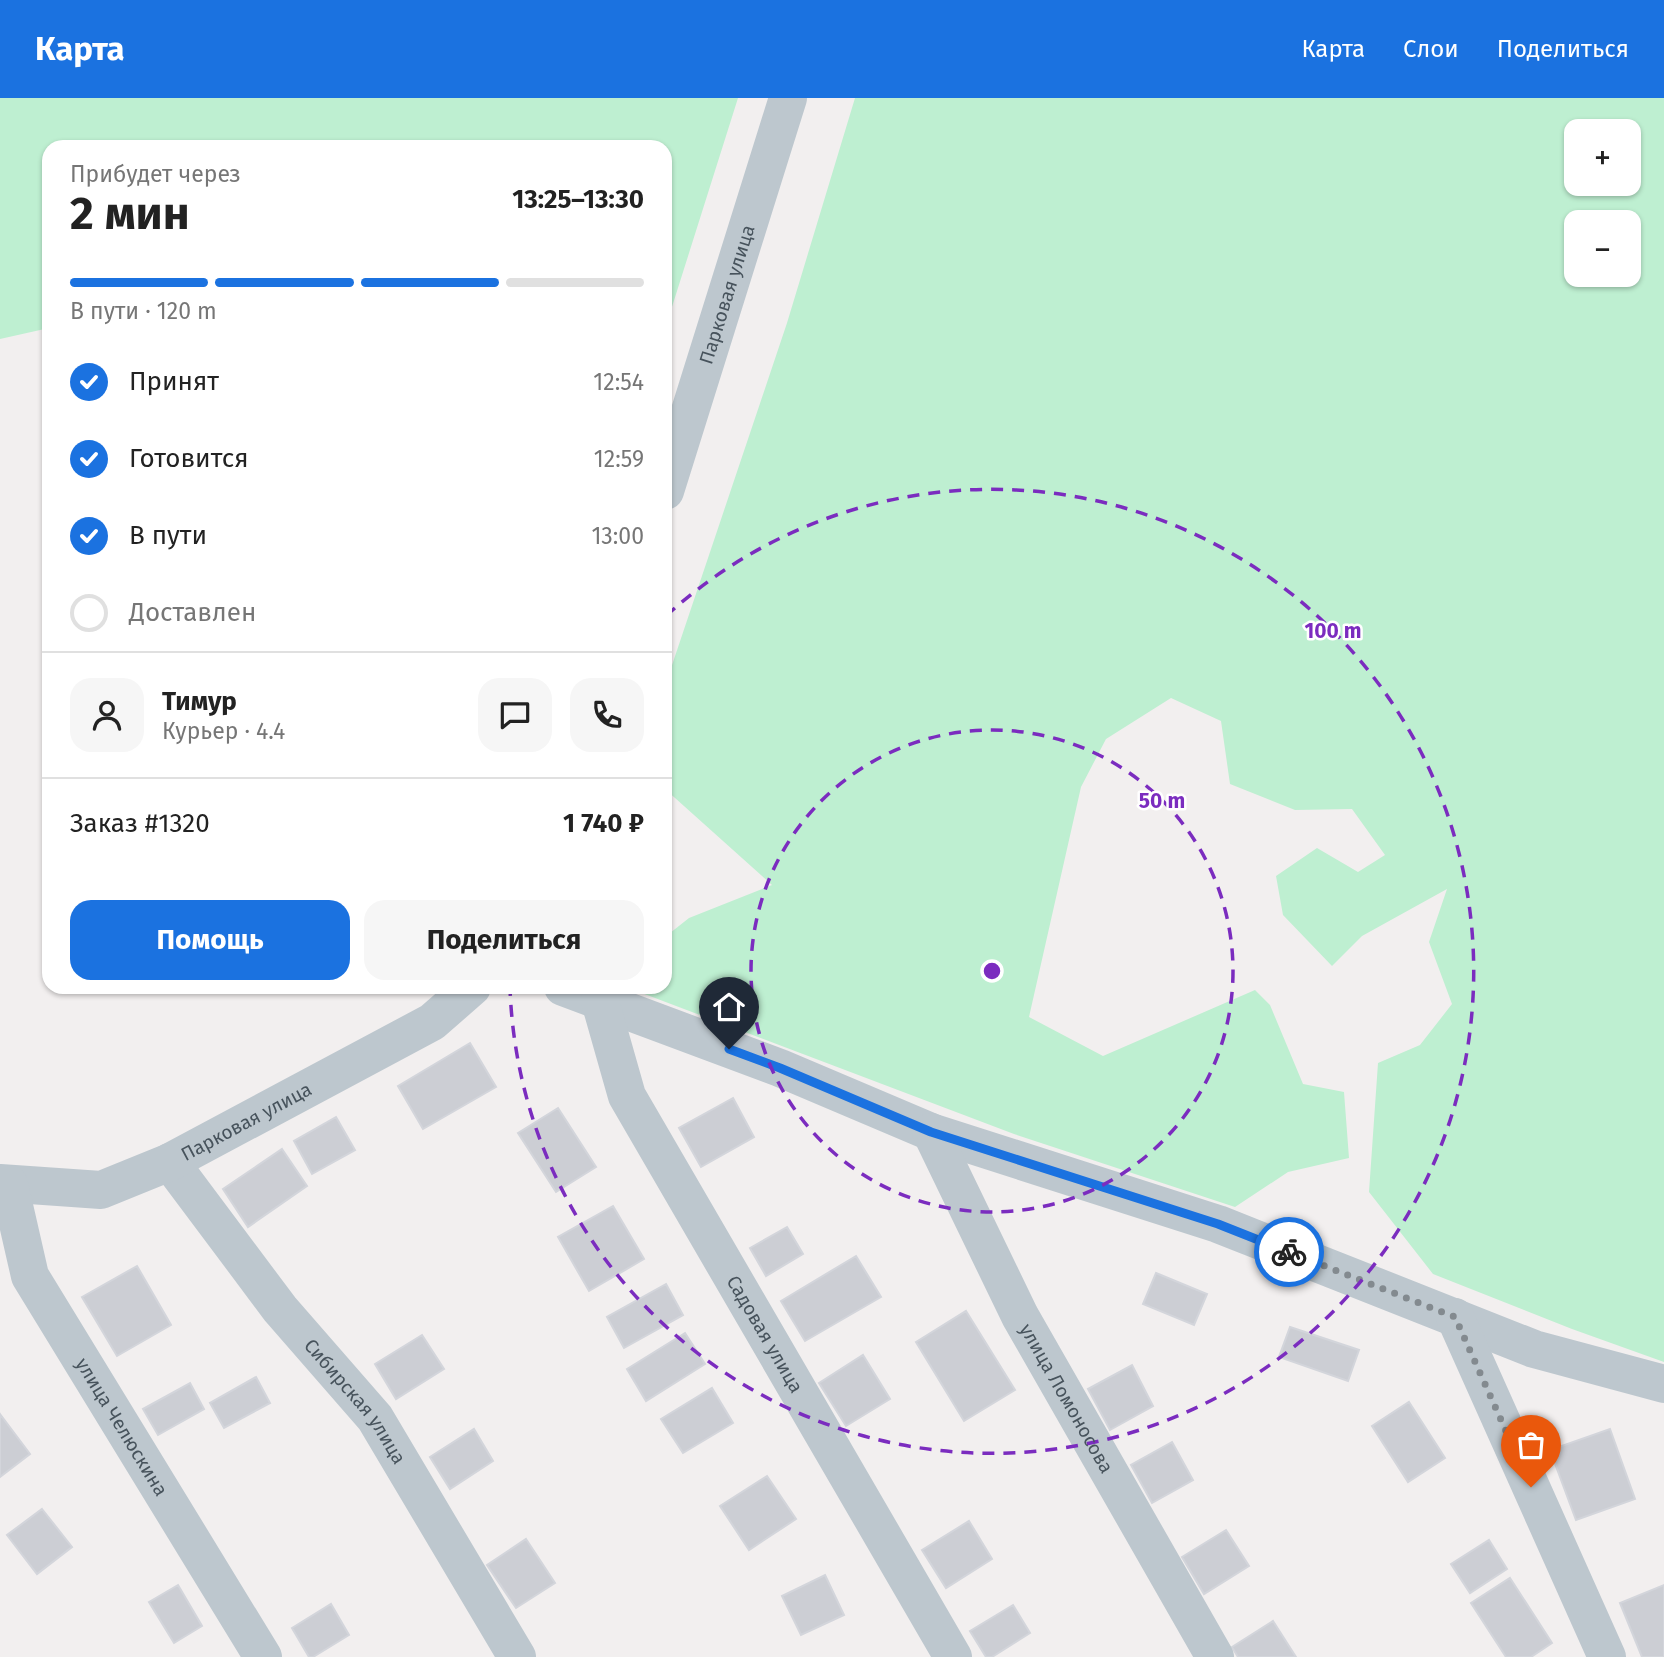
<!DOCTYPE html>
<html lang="ru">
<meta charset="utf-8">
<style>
body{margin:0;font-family:"Fira Sans",sans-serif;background:#f6f6f6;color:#222;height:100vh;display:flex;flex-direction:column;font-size:26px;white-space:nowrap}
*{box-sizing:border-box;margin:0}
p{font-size:23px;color:#767676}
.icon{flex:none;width:38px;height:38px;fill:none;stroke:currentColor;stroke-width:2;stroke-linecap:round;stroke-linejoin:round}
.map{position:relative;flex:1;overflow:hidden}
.side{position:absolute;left:42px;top:42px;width:630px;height:854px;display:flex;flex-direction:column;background:#fff;border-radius:21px;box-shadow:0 2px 5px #0004}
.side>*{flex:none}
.buttons{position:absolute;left:1564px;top:21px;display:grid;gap:14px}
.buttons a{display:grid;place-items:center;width:77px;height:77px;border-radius:14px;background:#fff;box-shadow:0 2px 5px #0004;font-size:35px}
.pin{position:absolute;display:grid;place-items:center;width:60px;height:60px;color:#fff;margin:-72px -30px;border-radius:50% 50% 50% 0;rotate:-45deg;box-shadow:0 0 7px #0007}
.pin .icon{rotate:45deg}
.courier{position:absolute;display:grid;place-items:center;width:70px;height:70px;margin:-35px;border:5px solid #1b72e0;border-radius:50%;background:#fff;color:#222;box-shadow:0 2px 9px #0007}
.summary em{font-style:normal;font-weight:700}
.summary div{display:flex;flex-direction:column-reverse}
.summary{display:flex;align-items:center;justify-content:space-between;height:119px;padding:0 28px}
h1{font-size:46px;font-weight:700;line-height:52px}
.bar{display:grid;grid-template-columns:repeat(4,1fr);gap:10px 7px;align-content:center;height:84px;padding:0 28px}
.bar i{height:9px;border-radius:5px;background:#e0e0e0}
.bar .current{background:#1b72e0}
.bar p{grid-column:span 4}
.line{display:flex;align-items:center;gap:18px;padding:0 28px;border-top:2px solid #e0e0e0}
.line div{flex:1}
.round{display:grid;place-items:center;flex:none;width:74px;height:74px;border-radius:21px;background:#f6f6f6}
ol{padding:0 28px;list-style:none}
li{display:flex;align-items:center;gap:21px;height:77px}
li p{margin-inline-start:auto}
li .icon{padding:7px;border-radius:50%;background:#1b72e0;color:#fff;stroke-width:4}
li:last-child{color:#767676}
li i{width:38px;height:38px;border:4px solid #e0e0e0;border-radius:50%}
.primary-button{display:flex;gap:14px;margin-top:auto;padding:14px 28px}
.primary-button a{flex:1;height:80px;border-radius:21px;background:#1b72e0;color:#fff;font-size:28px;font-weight:700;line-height:80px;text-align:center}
.primary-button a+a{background:#f6f6f6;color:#222}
header{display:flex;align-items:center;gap:42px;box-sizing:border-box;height:98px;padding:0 35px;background:#1b72e0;color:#fff}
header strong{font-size:33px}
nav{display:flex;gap:38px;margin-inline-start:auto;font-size:24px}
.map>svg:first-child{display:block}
.green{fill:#beefd1;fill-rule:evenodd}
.building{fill:#ccced4;stroke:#d3d5db;stroke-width:2}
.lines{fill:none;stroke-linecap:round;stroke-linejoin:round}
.minor{stroke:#bdc7ce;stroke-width:38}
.done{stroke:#838a8f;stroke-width:7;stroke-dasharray:0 12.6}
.route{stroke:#1b72e0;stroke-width:9}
.ring{fill:none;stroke:#7b2cbf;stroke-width:3.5;stroke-dasharray:12 9}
.labels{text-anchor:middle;stroke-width:5;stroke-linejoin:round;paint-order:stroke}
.street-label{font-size:19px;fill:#47535c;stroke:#fff}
.centre{fill:#7b2cbf;stroke:#fff;stroke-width:3.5}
.ring-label{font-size:21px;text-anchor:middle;font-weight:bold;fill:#7b2cbf;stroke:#fff;stroke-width:5;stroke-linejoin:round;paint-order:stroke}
</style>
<header>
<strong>Карта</strong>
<nav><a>Карта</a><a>Слои</a><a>Поделиться</a></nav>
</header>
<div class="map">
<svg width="1664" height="1559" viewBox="0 0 1664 1559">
<rect width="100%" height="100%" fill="#f2efef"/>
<path class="green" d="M0,0H738L665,231V49H49V230L0,241Z
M855,0H1664V1264L1572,1231L1433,1176L1369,1094L1378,965L1420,947L1452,906L1429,844L1447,791L1362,838L1332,868L1283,817L1276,778L1317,750L1358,774L1385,757L1352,711L1295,712L1230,686L1221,623L1171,600L1106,641L1081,689L1029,919L1103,958L1255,892L1270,907L1303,986L1344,994L1349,1060L1288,1074L1235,1109L1014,1036L626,889H665V839L689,820L772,787L665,691V588L787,225ZM1577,33H1629V86H1577ZM1577,124H1629V177H1577Z"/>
<path class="building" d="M470,945L496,989L423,1031L398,988Z
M733,1000L754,1039L701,1069L679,1030Z
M558,1010L596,1069L556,1094L518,1035Z
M336,1019L355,1052L312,1076L294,1043Z
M282,1051L307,1088L248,1129L223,1091Z
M613,1108L644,1161L589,1193L558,1139Z
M787,1129L803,1156L766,1178L750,1150Z
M856,1158L881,1199L805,1243L781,1203Z
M137,1168L171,1227L117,1258L82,1199Z
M1156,1175L1207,1196L1194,1227L1143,1206Z
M666,1186L683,1217L624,1250L607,1219Z
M966,1213L1015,1292L964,1323L916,1244Z
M1290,1229L1359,1252L1348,1283L1279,1259Z
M685,1235L705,1266L646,1303L627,1271Z
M422,1237L444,1271L396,1301L375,1266Z
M863,1257L890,1301L846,1328L819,1285Z
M1132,1267L1153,1308L1110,1332L1088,1291Z
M256,1279L270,1305L224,1330L210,1305Z
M190,1285L204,1311L158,1337L143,1311Z
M712,1290L733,1325L683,1355L661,1321Z
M1409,1304L1445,1360L1408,1384L1372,1328Z
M0,1316L30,1356L0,1379Z
M474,1331L493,1363L450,1391L430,1359Z
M1610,1331L1635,1401L1576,1422L1550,1352Z
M1172,1344L1193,1382L1152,1405L1131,1367Z
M767,1378L796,1421L749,1452L720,1408Z
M42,1411L72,1449L37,1476L7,1437Z
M969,1423L992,1461L946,1490L922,1452Z
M1226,1432L1249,1468L1204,1496L1182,1459Z
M526,1441L555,1485L516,1510L487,1467Z
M1489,1442L1507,1471L1470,1495L1451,1466Z
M825,1477L844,1517L801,1537L782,1498Z
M1510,1480L1552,1545L1531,1559H1506L1471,1505Z
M178,1487L202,1528L174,1545L149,1504Z
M1664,1487V1559H1642L1620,1505Z
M331,1506L349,1537L313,1559H309L292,1530Z
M1013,1507L1030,1535L992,1559H986L970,1533Z
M1273,1523L1296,1559H1238L1232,1549Z"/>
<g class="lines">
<g class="minor">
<path id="s1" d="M665,393L788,0"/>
<path d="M563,889L780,970L931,1034L1218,1126L1534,1251L1664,1286"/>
<path id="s2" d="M600,903L627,998L953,1559"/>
<path id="s3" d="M931,1034L1020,1218L1215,1559"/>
<path id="s4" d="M170,1064L280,1211L375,1320L517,1559"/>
<path id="s5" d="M0,1085L101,1092L170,1064L432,924L472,889"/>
<path id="s6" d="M9,1086L30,1178L263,1559"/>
<path d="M1455,1219L1607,1559"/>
</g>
</g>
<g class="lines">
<path class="done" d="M1289,1154L1455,1219L1531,1389"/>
<path class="route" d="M729,951L780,970L931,1034L1218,1126L1289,1154"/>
</g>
<g class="ring">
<circle cx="992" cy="873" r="241"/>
<path d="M666 518A482 482 0 1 1 510 890"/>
</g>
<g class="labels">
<g class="street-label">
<text dy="7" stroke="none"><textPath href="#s1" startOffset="206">Парковая улица</textPath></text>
<text dy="7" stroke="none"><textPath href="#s5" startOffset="262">Парковая улица</textPath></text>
<text dy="7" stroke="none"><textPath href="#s2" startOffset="374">Садовая улица</textPath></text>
<text dy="7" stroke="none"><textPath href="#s3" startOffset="299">улица Ломоносова</textPath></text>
<text dy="7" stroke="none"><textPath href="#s4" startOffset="303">Сибирская улица</textPath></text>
<text dy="7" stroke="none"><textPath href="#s6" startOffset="271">улица Челюскина</textPath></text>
</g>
</g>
<circle cx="992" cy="873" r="10" class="centre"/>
<g class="ring-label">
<text x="1333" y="540">100 m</text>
<text x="1162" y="710">50 m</text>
</g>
</svg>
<div class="buttons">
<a>+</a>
<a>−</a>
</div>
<div class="pin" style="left:1531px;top:1389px;background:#ea580c"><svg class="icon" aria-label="bag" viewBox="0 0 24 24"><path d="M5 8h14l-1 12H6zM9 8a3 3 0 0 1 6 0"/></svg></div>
<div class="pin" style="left:729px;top:951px;background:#1f2937"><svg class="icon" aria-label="home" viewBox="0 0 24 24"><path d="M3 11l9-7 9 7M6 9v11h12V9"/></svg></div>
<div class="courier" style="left:1289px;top:1154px"><svg class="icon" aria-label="bike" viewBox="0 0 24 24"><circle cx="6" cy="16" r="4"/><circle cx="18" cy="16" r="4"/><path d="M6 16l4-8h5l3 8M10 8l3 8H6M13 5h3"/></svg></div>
<section class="side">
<div class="summary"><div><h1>2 мин</h1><p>Прибудет через</p></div><em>13:25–13:30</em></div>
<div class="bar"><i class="current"></i><i class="current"></i><i class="current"></i><i></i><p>В пути · 120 m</p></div>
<ol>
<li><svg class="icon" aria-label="check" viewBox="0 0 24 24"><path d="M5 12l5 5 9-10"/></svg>Принят<p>12:54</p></li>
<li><svg class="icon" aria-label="check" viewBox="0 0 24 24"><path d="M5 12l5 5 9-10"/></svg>Готовится<p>12:59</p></li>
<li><svg class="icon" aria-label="check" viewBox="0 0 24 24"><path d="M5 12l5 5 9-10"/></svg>В пути<p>13:00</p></li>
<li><i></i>Доставлен</li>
</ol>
<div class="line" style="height:126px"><a class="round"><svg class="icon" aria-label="person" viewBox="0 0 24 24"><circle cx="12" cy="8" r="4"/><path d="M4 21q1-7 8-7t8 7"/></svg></a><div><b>Тимур</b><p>Курьер · 4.4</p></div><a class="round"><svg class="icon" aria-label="chat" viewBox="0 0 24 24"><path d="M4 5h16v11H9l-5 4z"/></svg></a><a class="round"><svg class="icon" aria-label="phone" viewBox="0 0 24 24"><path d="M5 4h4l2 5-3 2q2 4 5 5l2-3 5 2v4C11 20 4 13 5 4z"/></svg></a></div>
<div class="line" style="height:91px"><div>Заказ #1320</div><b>1 740 ₽</b></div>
<div class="primary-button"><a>Помощь</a><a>Поделиться</a></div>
</section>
</div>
